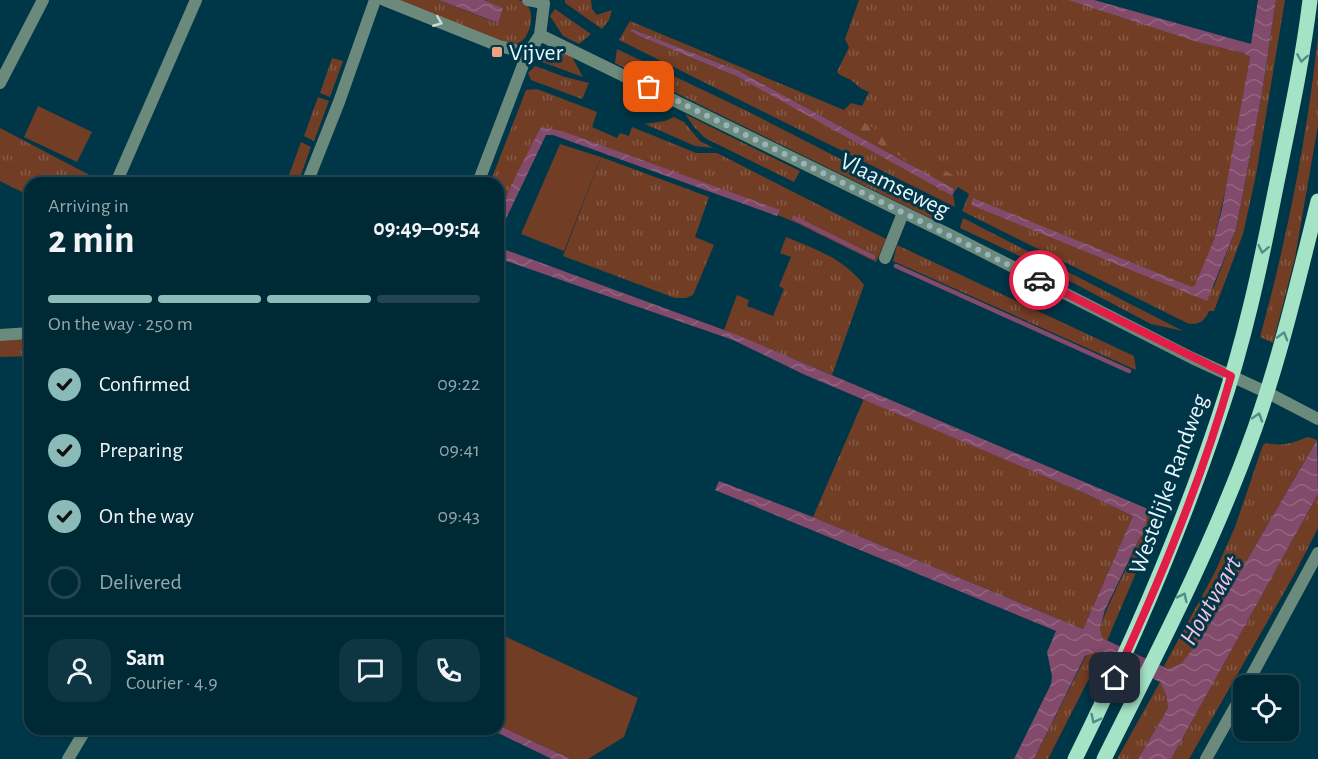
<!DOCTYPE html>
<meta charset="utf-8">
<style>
body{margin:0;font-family:"Alegreya Sans",sans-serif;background:#0e3542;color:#f1f3f6;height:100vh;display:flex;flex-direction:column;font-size:22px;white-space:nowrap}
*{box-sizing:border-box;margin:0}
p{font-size:20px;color:#95a6ad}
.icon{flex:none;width:33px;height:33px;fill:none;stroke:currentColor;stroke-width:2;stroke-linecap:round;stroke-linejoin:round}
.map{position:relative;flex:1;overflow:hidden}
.sheet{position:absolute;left:24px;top:177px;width:480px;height:558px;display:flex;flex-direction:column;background:#002936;border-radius:18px;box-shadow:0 2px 4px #0004,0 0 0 2px #224551}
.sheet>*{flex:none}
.tools{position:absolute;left:1233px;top:675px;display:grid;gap:12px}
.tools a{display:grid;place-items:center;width:66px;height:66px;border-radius:12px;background:#002936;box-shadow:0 2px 4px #0004,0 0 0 2px #224551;font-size:30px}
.pin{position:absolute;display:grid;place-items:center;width:51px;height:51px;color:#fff;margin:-26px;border-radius:12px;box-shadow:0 3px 9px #0006}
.courier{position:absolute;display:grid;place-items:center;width:60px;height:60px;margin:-30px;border:4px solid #e11d48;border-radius:50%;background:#fff;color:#222;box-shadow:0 2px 8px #0007}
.overview em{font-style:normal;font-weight:600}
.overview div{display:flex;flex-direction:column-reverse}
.overview{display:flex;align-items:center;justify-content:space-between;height:102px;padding:0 24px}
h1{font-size:39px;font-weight:600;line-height:45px}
.bar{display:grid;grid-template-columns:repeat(4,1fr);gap:9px 6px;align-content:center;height:72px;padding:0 24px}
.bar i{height:8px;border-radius:4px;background:#224551}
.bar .selected{background:#8bbbb9}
.bar p{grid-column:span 4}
.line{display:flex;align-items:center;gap:15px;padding:0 24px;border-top:2px solid #224551}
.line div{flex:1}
.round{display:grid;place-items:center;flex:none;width:63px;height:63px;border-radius:18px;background:#0e3542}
ol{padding:0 24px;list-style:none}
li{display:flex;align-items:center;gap:18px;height:66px}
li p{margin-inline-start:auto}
li .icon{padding:6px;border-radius:50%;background:#8bbbb9;color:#111;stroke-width:4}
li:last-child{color:#95a6ad}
li i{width:33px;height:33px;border:3px solid #224551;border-radius:50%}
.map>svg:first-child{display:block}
.grass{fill:url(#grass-tufts);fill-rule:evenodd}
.forest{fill:url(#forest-firs)}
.garden{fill:#713d25}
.water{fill:url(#water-waves)}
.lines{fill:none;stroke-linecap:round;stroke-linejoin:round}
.stream{stroke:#824a6b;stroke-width:4.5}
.minor{stroke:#6c8a7c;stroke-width:12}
.tertiary{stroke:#6c8a7c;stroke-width:12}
.primary{stroke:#a4e3c6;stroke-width:15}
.oneway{stroke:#cadbdb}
.oneway2{stroke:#528d87}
.done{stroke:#98b3bc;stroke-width:6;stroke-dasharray:0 10.8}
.route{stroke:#e11d48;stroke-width:8}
.poi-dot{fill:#f1a17d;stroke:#003748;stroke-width:2}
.labels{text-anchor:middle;stroke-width:6;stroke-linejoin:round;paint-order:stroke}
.poi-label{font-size:24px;fill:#eaf6fb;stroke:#003748;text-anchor:start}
.street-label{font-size:24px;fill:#eaf6fb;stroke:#003748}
.water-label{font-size:26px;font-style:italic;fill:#f9c3e0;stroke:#003748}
</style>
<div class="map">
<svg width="1318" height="759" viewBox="0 0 1318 759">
<defs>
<pattern id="grass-tufts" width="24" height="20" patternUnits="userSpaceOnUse" patternTransform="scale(1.5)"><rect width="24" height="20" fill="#713d25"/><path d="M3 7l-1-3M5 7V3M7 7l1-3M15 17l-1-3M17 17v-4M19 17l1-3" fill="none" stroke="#855a46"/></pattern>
<pattern id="forest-firs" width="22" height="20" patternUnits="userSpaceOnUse" patternTransform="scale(1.5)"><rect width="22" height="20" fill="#713d25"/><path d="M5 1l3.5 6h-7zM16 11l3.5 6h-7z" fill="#855a46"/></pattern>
<pattern id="water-waves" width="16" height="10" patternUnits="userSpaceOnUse" patternTransform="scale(1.5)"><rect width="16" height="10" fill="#824a6b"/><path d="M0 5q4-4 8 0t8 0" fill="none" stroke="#946581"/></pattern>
</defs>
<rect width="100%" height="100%" fill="#003748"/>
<path class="grass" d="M396,0H439L497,23L503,8L484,0C494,0 507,0 518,0C535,3 533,25 526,36C524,40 519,43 515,46Z
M565,0H591L592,9L597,15L612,10L609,20L602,29L565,3Z
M859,0H1070L1244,53L1250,57L1230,170L1214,240L1213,289L1236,229L1262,93L1276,0H1285L1256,175L1243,234L1214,311H1209C1205,321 1198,326 1187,323L962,211L969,194L958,187L953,194L955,207L619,40L630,21L844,110L851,103L862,106L869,92C858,88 859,86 851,80C846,77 842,77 837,72L849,47L845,39ZM632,29L739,71L953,188V193L738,77L639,36L631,32Z
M555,9L591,34L579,44L563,36L550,16Z
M1318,36V125L1295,258L1273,343L1260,337C1287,239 1307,138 1318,36Z
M555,49L572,57L583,77L534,59L539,52Z
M617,49L745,110L942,211L936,221L615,63Z
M332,58L343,61L330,97L320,93Z
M535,66L565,77L589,83L582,99L531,80L528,73Z
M537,89L597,112L592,127L617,138L620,133L629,136L632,127L696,153H717L886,239L876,262L799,224L731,195L541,127L498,224V183H490L526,90Z
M318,97L329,101L314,141L304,136Z
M685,114L800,171L794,182L705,138L694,127Z
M674,117L684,122L700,141L713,148L695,146L645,124L665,121Z
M0,128L97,179L95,183H30V215L22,211L28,195L0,181Z
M601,157L709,197L695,237L714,245L693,295L686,298H675L563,256Z
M963,218L1183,331L1151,324L1047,269L960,228Z
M786,237C817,250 843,258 864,285L832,375L724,330L737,295L749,300L747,306L773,316L784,289L779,286L791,257L780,253Z
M897,245L1134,356L1136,370L893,261Z
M30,339V356L0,357V341Z
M864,399L1084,493L1133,516L1083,629L813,517Z
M1308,437L1317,440L1204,634L1181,665L1168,669L1164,666L1214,574L1235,527L1263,445L1266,443C1282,447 1292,443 1308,437Z
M1318,494V528L1294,575L1189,759H1171Z
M1159,508L1138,568L1101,655L1048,759H1034L1100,628C1113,588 1140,551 1148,509Z
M1160,682L1166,695L1168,708L1138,759H1117Z"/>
<path class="forest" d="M856,118L956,177L957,187L853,130Z"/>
<path class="garden" d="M38,106L92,132L77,162L24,137Z
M301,142L311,147L298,183H286Z
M560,144L601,157L564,251L521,234Z
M498,633L638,698L624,737L588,759H571L498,725Z"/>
<path class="water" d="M439,0H484L503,8L498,23Z
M1068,0H1094L1251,44L1258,0H1276L1262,93L1236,229L1207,301L971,205L973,198L1192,287L1195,285L1214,240L1222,209L1250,57L1244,53L1198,42Z
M632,29L739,71L953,188V194L951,195L738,77L639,36L630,31Z
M541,127L562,131L780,210L777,216L553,135H546L503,225L500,226C494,213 533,143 541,127Z
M498,247L735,334L1148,509L1145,527L1105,610L1100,628L1102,638L1168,669L1181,664L1204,634L1317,440L1318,494L1171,759H1138L1168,708L1166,695L1160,682L1096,652L1085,656L1034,759H1014L1051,684L1052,676L1047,652L1056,631L715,490L719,481L813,517L1083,629L1133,516L1084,493L803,374L733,340L498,258Z
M498,725L571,759H552L490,729H498Z"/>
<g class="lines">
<path class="stream" d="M794,218L873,257
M896,266L1129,371"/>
<path class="minor" d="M0,83L43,0
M116,183L196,0
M307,183L339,102L375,0
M478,183L526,57
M885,258L903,213
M0,335L30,333
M68,759L86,729"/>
<path class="tertiary" d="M384,0L499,46L512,49L526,57L540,35L544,3L528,0
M540,35L950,235L1192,358L1266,392L1318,419
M1246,686L1318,553
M1206,759L1244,691"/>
<path class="primary" d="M1075,759C1130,648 1180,534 1219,416C1244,343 1260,268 1275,192C1288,128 1302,65 1310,0
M1104,759C1158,651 1214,543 1255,428C1281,354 1299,277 1318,201"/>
</g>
<defs><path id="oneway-chevron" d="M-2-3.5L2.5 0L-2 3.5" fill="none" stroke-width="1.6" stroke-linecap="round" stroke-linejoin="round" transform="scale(1.5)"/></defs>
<use class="oneway" href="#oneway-chevron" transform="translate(438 22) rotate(22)"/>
<g class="oneway2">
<use href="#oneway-chevron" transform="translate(1302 58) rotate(99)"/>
<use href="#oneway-chevron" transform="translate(1263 249) rotate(102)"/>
<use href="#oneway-chevron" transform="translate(1283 336) rotate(-74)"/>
<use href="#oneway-chevron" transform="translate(1258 417) rotate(-72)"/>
<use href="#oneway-chevron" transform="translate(1183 597) rotate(-64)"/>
<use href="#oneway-chevron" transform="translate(1095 719) rotate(116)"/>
</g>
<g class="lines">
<path class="done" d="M649,87L1039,280"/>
<path class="route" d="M1039,280L1231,376C1202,480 1160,581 1115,678"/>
</g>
<rect class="poi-dot" x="491" y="46" width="12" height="12" rx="3"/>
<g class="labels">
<g class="poi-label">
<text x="509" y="60">Vijver</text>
</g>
<g class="street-label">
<text transform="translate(895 185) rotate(26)" y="8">Vlaamseweg</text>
<text transform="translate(1168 484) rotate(-70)" y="8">Westelijke Randweg</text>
</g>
<g class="water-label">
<text transform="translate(1210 600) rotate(-60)" y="9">Houtvaart</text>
</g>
</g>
</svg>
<div class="tools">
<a><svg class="icon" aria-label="locate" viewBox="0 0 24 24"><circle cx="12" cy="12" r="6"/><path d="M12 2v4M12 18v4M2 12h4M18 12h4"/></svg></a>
</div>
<div class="pin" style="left:649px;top:87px;background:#ea580c"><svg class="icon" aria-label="bag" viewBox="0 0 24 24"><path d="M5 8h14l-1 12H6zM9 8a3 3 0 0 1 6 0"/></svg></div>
<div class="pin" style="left:1115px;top:678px;background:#1f2937"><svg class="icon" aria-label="home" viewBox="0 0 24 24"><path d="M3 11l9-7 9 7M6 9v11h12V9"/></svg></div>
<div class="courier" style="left:1039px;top:280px"><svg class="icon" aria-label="car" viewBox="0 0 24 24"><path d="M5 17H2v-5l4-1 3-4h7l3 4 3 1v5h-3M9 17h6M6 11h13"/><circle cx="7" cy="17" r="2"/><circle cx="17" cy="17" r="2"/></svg></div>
<section class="sheet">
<div class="overview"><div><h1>2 min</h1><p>Arriving in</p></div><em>09:49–09:54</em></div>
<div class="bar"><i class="selected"></i><i class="selected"></i><i class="selected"></i><i></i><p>On the way · 250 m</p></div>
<ol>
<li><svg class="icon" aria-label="check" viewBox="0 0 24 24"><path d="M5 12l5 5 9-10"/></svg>Confirmed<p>09:22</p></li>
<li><svg class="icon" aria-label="check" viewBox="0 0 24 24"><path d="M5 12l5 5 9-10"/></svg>Preparing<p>09:41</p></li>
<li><svg class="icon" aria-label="check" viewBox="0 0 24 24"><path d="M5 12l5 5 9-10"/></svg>On the way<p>09:43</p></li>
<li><i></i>Delivered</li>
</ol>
<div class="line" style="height:108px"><a class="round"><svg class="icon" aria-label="person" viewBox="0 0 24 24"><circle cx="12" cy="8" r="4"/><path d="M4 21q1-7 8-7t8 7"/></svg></a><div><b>Sam</b><p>Courier · 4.9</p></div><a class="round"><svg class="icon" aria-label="chat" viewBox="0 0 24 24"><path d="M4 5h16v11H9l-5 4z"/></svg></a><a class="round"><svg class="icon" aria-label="phone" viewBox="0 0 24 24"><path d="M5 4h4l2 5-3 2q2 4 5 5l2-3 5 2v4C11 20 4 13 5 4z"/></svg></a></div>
</section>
</div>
